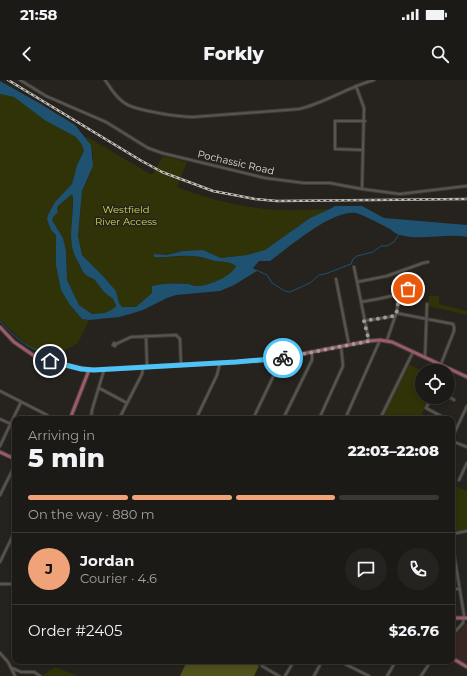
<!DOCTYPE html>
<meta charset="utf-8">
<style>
body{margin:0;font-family:Montserrat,sans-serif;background:#25231f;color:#f1f3f6;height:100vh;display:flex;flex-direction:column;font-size:15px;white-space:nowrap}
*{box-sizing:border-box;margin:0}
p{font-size:13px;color:#a0a1a1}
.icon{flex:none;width:22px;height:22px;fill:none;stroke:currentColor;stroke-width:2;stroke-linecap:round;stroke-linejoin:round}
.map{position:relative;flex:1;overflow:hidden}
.sheet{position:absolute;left:12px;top:336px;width:443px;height:248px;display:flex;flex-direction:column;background:#1c1a16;border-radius:8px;box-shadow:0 2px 6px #0003,0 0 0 1px #3a3835}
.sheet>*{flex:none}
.controls{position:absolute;left:415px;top:284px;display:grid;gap:8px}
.controls a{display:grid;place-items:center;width:40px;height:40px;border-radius:50%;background:#1c1a16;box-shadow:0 2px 6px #0003,0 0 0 1px #3a3835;font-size:20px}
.pin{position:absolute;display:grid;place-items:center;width:34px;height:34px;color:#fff;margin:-17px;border:2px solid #fff;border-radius:50%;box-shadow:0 1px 4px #0007}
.courier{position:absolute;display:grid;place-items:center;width:40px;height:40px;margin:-20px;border:3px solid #4fc3f7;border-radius:50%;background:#fff;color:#222;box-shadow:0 1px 5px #0007}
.headline em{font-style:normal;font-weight:800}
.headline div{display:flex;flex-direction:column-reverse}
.headline{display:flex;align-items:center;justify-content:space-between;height:68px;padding:0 16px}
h1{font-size:26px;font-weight:800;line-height:30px}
.bar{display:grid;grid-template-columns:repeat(4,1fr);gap:6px 4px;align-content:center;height:48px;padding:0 16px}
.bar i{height:5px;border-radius:3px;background:#3a3835}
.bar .current{background:#f0a279}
.bar p{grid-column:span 4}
.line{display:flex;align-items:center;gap:10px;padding:0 16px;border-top:1px solid #3a3835}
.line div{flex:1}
.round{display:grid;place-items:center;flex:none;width:42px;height:42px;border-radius:21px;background:#25231f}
.status{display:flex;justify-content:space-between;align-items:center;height:28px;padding:0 20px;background:#1c1a16;direction:ltr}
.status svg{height:11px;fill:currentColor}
header{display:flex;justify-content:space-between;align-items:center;height:52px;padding:0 16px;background:#1c1a16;font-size:18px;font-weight:800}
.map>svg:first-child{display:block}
.medical{fill:#382521}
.green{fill:#303207}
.forest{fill:#50531e}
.water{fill:#1e5270;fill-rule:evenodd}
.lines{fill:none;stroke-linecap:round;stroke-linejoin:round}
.stream{stroke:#1e5270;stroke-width:1}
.minor-casing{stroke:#413e3a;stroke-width:4}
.major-casing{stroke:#413e3a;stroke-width:5}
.minor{stroke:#58554f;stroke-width:2}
.major{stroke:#9d5a6b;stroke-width:3}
.rail-casing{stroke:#c1bebb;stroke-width:2.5}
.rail{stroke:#26231e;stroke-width:1;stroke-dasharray:3;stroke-linecap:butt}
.done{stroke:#9e9b98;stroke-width:4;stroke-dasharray:0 7.2}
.route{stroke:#4fc3f7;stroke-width:5}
.labels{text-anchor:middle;stroke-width:3;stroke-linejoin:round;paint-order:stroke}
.street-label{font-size:10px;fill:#dedcd9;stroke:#26231e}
.park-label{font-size:10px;fill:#d1d854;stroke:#26231e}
</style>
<div class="status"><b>21:58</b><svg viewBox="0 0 49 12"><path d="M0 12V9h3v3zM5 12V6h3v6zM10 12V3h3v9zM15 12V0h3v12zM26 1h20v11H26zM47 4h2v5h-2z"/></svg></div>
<header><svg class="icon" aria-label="back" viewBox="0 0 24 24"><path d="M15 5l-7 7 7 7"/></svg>Forkly<svg class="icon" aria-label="search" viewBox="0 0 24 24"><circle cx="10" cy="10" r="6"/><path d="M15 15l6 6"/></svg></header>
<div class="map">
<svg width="467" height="596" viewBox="0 0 467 596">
<rect width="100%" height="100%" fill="#26231e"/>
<path class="medical" d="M467,543V586L452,575V559Z"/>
<path class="green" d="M0,14L14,17L46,41L76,57L82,65L84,71L77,85L72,104L47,138L51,150L56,155L70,225L82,239L89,240L78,263L58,274H51L41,272L32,269L0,240Z
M87,57L152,95L163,76L187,82L177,107C211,120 247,129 284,130C300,131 315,129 331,129L310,138L265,170L247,175L221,178L203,170L183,171L167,175L154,174V177C165,178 177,176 188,176C198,176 206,179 215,181C223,182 230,181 236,186C232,196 208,207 196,206C193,206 190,204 187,204C175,203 164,203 153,206L152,213L136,227H122L119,223L116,211L103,196L82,175L78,156L82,111L91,93L93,76L91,65L86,58Z
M72,113L73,117L72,135L75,176L81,189L87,196L94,199L104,212L113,219L116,225V227L105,233L92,234L79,225L67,200L66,171L63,158L52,140L56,133L58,126Z
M429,216H439V224L467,231V235L428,226Z
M408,284L422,291V317H431L419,339H382Z
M452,400L457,402L455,406L467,411V450L452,452Z
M55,587L78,596H42Z"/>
<path class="forest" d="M187,581H250L259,586L254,596H180Z"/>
<path class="water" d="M0,1L39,23L75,45L91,65L93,86L82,111L78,156L82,175L103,196L116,211L119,223L122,227H136L152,213V206C164,203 175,203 187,204C190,204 193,206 196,206C207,207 232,196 236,186C230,181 222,182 215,181C207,179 200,176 191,176C179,175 166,178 154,177V174L167,175L183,171L203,170L221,178L247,175L265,170L310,138L330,129L335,126H362L384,138L467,145V157C446,153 420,161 400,155C396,154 393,151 390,149C382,145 364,135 356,133C333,129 289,167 270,181H259L253,188L257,191L234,205L220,211L176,215L167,218L143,230L130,234L119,237L89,240L82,239L70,225L61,210L56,185V155L51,150L47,139L48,135L55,122L72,104L77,85L84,71L82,65L76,57L46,41L14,17L0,14ZM72,114L73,117V124L71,155L72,167L75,176L83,192L87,196L94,199L104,212L113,219L116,225V227L105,233L92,234L79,225L67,200L66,171L63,158L52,140L54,136L58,132L57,129L58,126Z"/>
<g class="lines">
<path class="stream" d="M256,190L267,195L272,203L285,211L290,212L310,203L319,195L325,194L351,184L353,179L357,176L373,172L381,166H387L394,162L399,154
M0,241C13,255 38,282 59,268"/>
<defs>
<path id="minor" d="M20,0L46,16L106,42L148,68L162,73L265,98L304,103H330L362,109L400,114L467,106
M105,0C111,9 118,20 128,25C140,31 179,37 193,37L299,29C325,23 348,7 374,0
M356,6L364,28L362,109
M363,70L335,69V41H365
M354,187L369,261
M336,199L349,265
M357,202L387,196L423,183L428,182
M361,222C374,220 412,213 420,205L404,212
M396,233L453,244L454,247V251L441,284
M364,241L395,236
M146,256L147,286
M387,260L397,231L399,214
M116,264L115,266L113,265L114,263L116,264L131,257L176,255L180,259L181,285
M425,277L427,224
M99,308L127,323
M0,311L47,335L51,339
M448,316L454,320
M432,317L426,328L441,336
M0,339L15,346
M91,339L92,330L104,290
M119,339L142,294L143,288
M196,339L217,295L220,283
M253,339L282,278
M283,339L312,280V273
M319,339L343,286L341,266
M345,339L380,260
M380,339L413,272
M452,358L467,326
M452,361L467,367
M0,366L21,322
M459,400L467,383
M0,415L15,385
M452,454L467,451
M452,462L464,535L463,543L452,555
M0,482L15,451
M0,504H15
M452,509H460
M0,573L8,582L15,596
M314,581L320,584
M339,581L369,596
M387,581L394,584
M262,586L279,596
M12,588L21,592H34L40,596
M285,596L294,581
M314,596L322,581
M387,596L396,581
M421,596L431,581"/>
<path id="major" d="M0,247L14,262L33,275L65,285L91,290L270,280L369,261L380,260L392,262L467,297
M70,339L89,290
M0,372L15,379
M452,538H467
M452,578L467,587"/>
</defs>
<use href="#minor" class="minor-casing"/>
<use href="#major" class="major-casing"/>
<use href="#minor" class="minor"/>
<use href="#major" class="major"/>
<defs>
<path id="rail" d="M8,0L140,80L162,92L213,111L255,119L277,121L467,119"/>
</defs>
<use href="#rail" class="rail-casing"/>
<use href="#rail" class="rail"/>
</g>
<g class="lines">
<path class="done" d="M283,278L369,261L364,241L394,236L397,231L399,214L408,209"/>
<path class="route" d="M50,281L81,289L94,290L236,282L283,278"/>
</g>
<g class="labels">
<g class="street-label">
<text transform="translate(236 82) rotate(13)" y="4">Pochassic Road</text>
</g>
<g class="park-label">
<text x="126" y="133">Westfield<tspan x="126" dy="12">River Access</tspan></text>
</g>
</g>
</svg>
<div class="controls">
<a><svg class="icon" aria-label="locate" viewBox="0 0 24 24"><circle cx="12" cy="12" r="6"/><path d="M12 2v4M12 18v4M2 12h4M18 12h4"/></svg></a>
</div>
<div class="pin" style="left:408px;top:209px;background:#ea580c"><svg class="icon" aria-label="bag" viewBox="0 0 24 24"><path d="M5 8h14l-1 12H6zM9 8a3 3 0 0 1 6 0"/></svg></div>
<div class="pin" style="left:50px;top:281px;background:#1f2937"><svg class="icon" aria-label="home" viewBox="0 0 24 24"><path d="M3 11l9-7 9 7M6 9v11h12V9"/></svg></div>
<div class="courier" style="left:283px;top:278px"><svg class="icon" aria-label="bike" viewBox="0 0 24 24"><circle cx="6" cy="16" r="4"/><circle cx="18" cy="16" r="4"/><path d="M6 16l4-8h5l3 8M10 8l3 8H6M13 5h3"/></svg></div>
<section class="sheet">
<div class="headline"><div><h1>5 min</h1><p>Arriving in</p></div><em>22:03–22:08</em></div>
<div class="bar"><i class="current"></i><i class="current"></i><i class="current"></i><i></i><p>On the way · 880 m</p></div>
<div class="line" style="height:72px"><b class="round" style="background:#f0a279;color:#111">J</b><div><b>Jordan</b><p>Courier · 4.6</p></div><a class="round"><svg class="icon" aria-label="chat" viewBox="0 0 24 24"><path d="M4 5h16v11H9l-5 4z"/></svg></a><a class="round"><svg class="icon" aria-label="phone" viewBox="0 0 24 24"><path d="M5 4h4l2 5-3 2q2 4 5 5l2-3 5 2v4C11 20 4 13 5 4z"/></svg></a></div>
<div class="line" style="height:52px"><div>Order #2405</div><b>$26.76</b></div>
</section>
</div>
